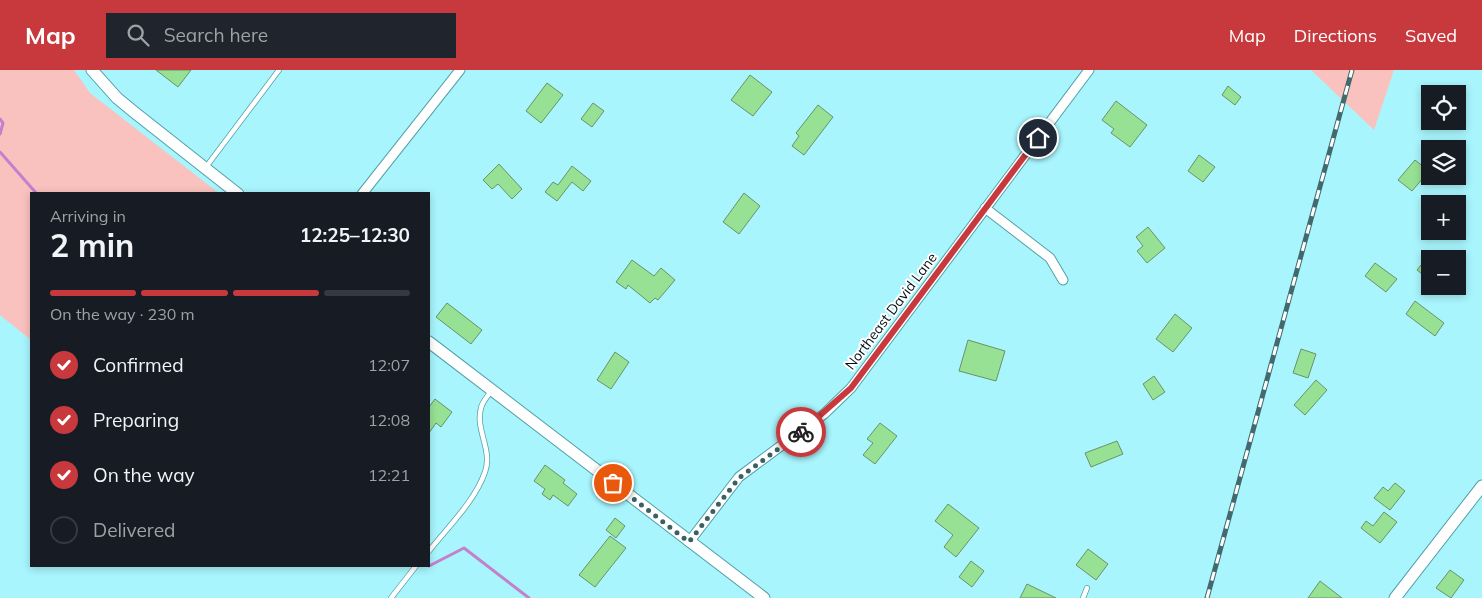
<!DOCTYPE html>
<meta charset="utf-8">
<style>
body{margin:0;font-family:Mulish,sans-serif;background:#20242c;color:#f1f3f6;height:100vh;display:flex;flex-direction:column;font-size:19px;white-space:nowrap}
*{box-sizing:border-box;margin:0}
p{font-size:16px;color:#9ea1a6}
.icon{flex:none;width:28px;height:28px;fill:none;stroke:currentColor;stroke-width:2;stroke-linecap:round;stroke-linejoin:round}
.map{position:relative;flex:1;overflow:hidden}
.sheet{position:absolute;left:30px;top:122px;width:400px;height:375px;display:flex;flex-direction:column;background:#171b24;border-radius:0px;box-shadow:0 2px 8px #0003}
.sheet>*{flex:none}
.fabs{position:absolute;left:1421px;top:15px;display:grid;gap:10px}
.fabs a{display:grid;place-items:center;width:45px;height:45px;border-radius:0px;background:#171b24;box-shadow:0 2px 8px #0003;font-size:25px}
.pin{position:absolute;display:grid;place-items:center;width:42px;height:42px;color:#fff;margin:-21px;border:2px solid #fff;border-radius:50%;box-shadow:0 1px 5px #0007}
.courier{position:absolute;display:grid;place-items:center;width:50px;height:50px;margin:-25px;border:4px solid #c8393e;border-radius:50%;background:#fff;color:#222;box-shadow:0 1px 6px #0007}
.head em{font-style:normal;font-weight:700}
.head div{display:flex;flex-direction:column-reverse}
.head{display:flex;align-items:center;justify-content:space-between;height:85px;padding:0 20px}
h1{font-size:32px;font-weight:700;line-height:38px}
.bar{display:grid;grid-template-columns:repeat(4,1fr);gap:8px 5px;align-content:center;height:60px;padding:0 20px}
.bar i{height:6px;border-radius:4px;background:#363941}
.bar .active{background:#c8393e}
.bar p{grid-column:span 4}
ol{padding:0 20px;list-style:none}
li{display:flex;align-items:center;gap:15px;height:55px}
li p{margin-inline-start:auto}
li .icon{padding:5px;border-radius:50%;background:#c8393e;color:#fff;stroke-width:4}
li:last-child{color:#9ea1a6}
li i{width:28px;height:28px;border:2px solid #363941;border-radius:50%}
header{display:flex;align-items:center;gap:30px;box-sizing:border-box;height:70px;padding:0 25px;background:#c8393e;color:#fff}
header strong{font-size:24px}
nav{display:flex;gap:28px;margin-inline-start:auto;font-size:18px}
.search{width:350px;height:45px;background:#20242c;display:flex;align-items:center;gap:12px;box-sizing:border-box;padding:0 18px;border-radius:0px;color:#9ea1a6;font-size:19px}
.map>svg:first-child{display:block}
.green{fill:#f9c2be}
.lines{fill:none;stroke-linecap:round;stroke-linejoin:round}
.stream{stroke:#c480cb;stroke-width:3}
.building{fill:#96e193;stroke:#6a9268}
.service-casing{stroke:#54a0a7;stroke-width:6}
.minor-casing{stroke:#54a0a7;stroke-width:11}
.tertiary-casing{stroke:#54a0a7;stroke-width:13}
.service{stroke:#fff;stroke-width:4.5}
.minor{stroke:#fff;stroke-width:9}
.tertiary{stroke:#fff;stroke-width:11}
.rail-casing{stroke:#42696e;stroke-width:5}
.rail{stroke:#fff;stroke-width:3;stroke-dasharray:9;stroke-linecap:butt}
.done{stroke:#3b6064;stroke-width:5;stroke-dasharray:0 9}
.route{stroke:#c8393e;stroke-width:6}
.labels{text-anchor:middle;stroke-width:4;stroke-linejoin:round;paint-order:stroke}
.street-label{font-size:14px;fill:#001012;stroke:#fff}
</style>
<header>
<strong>Map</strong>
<div class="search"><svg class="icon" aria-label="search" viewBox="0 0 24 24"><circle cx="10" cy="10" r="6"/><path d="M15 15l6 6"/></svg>Search here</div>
<nav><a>Map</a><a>Directions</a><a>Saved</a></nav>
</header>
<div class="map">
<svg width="1482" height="528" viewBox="0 0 1482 528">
<rect width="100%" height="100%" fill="#a8f5fd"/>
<path class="green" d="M0,0H74L90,23L220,124H31V270L0,245Z
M1311,0H1394L1374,60Z"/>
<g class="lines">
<path class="stream" d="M0,49L3,53L0,64
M0,82L37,124
M429,496L464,478L529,528"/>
</g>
<path class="building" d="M156,0H191L178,17Z
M750,5L772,22L753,46L731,30Z
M547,13L563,25L541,53L526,41Z
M1228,16L1241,27L1235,35L1222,25Z
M1116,31L1147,55L1130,77L1111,63L1114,59L1102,50Z
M593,33L604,41L592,57L581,49Z
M818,35L833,47L804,85L792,76L799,66L796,63Z
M1199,85L1215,97L1203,112L1188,101Z
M1415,90L1429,101L1412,121L1398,110Z
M499,94L522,119L512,129L498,114L492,119L483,110Z
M572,96L591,111L583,121L572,112L557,131L545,122L553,112L558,115Z
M744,123L760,136L739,164L723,152Z
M1148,157L1165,178L1147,193L1137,181L1143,176L1136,167Z
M632,190L654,206L661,198L675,210L658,230L655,228L650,233L628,215L626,219L616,212Z
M1425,190L1430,194V210L1417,200Z
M1375,193L1397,209L1386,222L1365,206Z
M1415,231L1444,253L1435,266L1406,244Z
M447,233L482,260L471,274L436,247Z
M1175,244L1192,258L1173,282L1156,269Z
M968,270L1005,281L996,311L959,301Z
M1301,279L1316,284L1308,308L1293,303Z
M615,282L629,292L611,319L597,310Z
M1154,306L1165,322L1153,330L1143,314Z
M1316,310L1327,320L1305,345L1294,335Z
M435,329L452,342L441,357L436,353L429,363V337Z
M880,353L897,366L875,394L863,385L873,373L867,369Z
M1117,371L1123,384L1091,397L1085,383Z
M545,395L565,410L563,413L577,424L568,436L553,425L550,430L542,424L545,419L534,411Z
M1395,413L1405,421L1390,440L1374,428L1383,417L1388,421Z
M948,434L979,458L956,487L944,477L953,465L935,451Z
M1384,442L1397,452L1380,473L1361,458L1366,451L1373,456Z
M615,448L625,456L616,468L606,460Z
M610,466L626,478L595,517L579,505Z
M1088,479L1108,494L1096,510L1076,495Z
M971,491L984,501L972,517L959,507Z
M1450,500L1464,510L1451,528L1436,518Z
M1320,511L1342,528H1308Z
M1027,514L1056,528H1020Z"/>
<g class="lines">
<defs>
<path id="service" d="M206,97L279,0
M429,481C448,457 475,431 485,402C493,380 475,360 481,338C482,332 488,326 491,321
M391,528L416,496
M1083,528L1087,518"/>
<path id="minor" d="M362,124L460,0
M985,138L1050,188L1063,210
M689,472L739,407L824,344L851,318L1089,0"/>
<path id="tertiary" d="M92,0L117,28L134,42L238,124
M429,272L764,528
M1395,528L1482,416"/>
</defs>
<use href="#service" class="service-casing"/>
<use href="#minor" class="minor-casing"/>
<use href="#tertiary" class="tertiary-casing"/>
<use href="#service" class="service"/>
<use href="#minor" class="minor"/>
<use href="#tertiary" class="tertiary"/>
<defs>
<path id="rail" d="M1207,528L1352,0"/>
</defs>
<use href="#rail" class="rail-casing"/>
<use href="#rail" class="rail"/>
</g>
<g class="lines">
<path class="done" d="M613,413L689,472L739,408L801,362"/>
<path class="route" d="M801,362L851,318L1038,68"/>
</g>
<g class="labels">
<g class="street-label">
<text transform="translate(891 241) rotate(-53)" y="5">Northeast David Lane</text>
</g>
</g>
</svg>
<div class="fabs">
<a><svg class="icon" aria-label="locate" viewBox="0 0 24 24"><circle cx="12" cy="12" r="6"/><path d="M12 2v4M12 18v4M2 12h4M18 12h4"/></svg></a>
<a><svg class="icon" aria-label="layers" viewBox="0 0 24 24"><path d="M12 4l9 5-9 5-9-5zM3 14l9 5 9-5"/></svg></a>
<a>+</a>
<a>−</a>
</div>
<div class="pin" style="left:613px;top:413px;background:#ea580c"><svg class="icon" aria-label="bag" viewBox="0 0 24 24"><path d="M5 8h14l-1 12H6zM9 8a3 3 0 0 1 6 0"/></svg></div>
<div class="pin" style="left:1038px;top:68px;background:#1f2937"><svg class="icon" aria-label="home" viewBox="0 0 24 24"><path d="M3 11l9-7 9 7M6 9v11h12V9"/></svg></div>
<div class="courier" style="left:801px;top:362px"><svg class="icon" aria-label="bike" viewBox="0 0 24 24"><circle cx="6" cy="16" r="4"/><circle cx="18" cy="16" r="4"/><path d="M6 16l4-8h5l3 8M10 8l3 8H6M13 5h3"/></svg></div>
<section class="sheet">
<div class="head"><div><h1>2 min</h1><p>Arriving in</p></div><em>12:25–12:30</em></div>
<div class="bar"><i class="active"></i><i class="active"></i><i class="active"></i><i></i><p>On the way · 230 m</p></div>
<ol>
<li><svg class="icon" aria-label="check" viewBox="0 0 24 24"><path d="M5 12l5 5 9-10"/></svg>Confirmed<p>12:07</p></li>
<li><svg class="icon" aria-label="check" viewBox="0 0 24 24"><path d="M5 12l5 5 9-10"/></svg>Preparing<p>12:08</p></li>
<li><svg class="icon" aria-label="check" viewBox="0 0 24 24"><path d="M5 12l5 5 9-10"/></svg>On the way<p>12:21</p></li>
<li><i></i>Delivered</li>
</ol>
</section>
</div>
